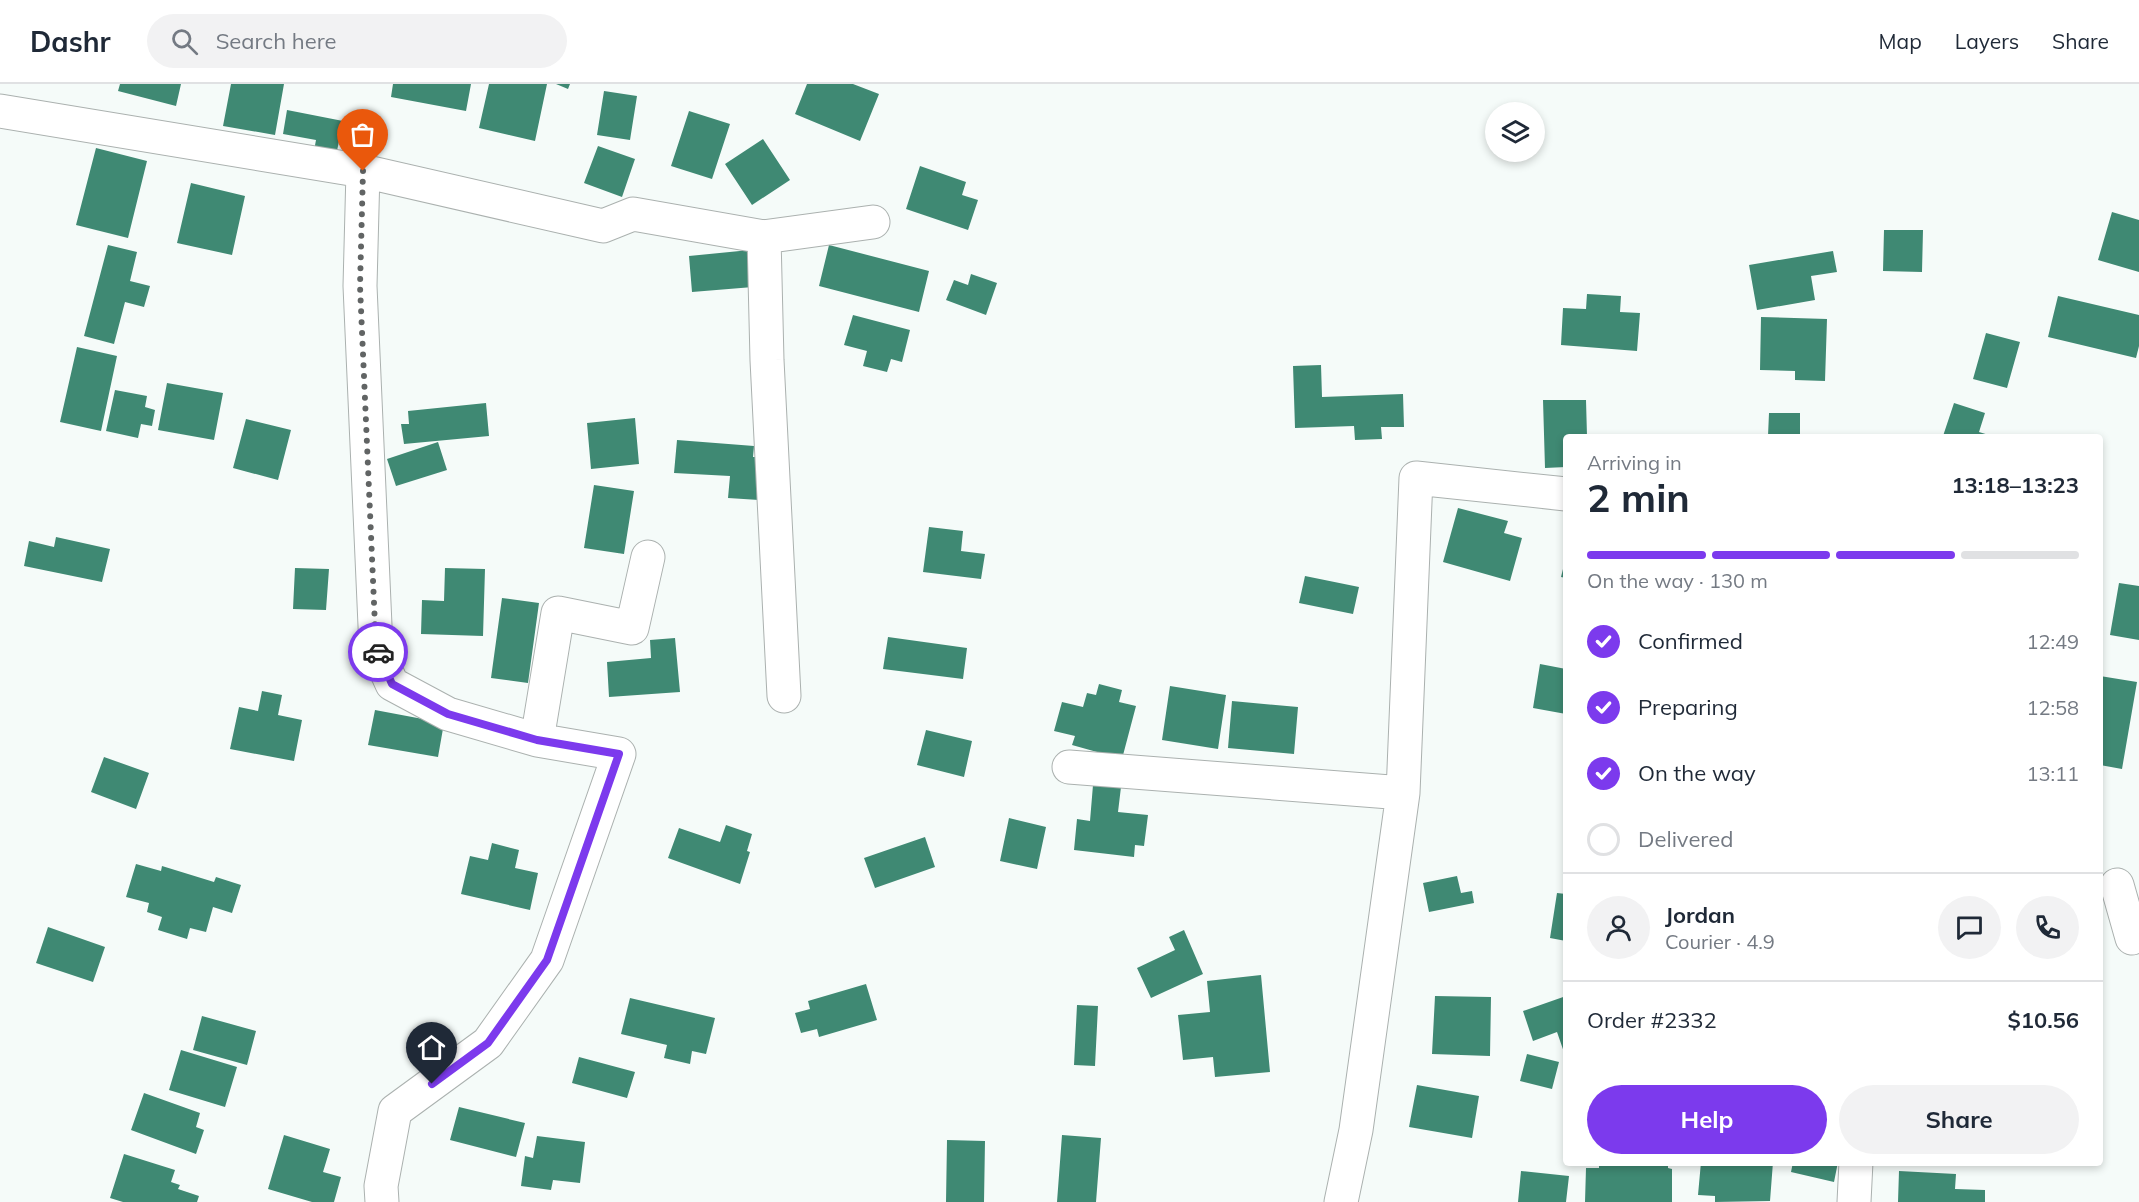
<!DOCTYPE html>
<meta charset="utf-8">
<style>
body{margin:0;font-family:Mulish,sans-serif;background:#f2f2f3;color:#1f2937;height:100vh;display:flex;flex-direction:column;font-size:22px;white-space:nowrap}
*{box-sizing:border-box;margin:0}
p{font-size:20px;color:#747a83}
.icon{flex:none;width:33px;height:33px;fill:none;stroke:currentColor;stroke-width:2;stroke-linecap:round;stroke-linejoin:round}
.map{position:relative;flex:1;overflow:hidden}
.sheet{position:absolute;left:1563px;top:350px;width:540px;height:732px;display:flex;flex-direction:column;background:#fff;border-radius:6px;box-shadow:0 3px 9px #0003}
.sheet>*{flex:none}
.tools{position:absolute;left:1485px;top:18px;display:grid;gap:12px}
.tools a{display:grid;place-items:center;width:60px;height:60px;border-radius:50%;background:#fff;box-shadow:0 3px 9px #0003;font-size:30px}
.pin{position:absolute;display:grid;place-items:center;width:51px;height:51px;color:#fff;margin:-62px -26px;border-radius:50% 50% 50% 0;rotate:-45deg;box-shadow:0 0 6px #0007}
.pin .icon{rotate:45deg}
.courier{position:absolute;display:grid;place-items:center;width:60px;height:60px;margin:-30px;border:4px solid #7c3aed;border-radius:50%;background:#fff;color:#222;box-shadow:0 2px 8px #0007}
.overview em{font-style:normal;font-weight:700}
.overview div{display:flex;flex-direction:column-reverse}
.overview{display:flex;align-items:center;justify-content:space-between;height:102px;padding:0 24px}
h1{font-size:39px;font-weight:700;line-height:45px}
.bar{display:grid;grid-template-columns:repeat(4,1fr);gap:9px 6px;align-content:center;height:72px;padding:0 24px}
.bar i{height:8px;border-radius:4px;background:#e0e1e3}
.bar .active{background:#7c3aed}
.bar p{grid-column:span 4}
.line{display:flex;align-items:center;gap:15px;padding:0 24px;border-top:2px solid #e0e1e3}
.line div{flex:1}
.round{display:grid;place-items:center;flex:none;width:63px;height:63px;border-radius:32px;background:#f2f2f3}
ol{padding:0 24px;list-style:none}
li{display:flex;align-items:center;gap:18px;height:66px}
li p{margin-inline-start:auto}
li .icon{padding:6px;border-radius:50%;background:#7c3aed;color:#fff;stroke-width:4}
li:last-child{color:#747a83}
li i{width:33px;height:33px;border:3px solid #e0e1e3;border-radius:50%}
.primary-button{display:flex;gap:12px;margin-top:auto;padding:12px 24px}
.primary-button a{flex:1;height:69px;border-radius:36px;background:#7c3aed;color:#fff;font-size:24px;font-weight:700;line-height:69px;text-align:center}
.primary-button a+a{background:#f2f2f3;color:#1f2937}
header{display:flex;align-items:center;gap:36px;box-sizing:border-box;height:84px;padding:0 30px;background:#fff;border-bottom:2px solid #e0e1e3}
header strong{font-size:28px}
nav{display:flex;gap:33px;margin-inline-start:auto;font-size:21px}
.search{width:420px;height:54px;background:#f2f2f3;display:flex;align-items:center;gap:15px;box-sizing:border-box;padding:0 21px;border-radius:33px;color:#747a83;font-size:22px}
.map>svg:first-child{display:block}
.building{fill:#3f8973}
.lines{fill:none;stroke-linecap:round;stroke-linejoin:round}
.minor-casing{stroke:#abb1af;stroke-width:35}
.minor{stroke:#fff;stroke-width:33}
.done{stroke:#616464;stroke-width:6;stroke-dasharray:0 10.8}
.route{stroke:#7c3aed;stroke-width:8}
</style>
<header>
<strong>Dashr</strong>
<div class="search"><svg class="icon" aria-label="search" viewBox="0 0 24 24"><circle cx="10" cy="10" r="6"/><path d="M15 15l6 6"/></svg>Search here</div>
<nav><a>Map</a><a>Layers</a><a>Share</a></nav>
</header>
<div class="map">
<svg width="2139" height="1118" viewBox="0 0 2139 1118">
<rect width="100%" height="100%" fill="#f5fbf9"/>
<path class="building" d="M120,0H181L176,22L118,7Z
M231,0H284L275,51L223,42Z
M393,0H471L466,27L391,13Z
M489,0H547L535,57L479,44Z
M556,0H570L568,5Z
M807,0H853L879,10L860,57L795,30Z
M604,7L637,12L630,56L597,51Z
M287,26L343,37L335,77L313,72L316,56L283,50Z
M689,27L730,40L712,95L671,82Z
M763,55L790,96L752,121L725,80Z
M598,62L635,75L622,113L584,99Z
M96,64L147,77L128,154L76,141Z
M920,82L966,98L962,111L978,116L968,146L906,125Z
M191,99L245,112L232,171L177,159Z
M2112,128L2139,136V188L2098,176Z
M1884,146H1923L1922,188L1883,187Z
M108,161L137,168L130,197L150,202L144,223L125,218L114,260L84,252Z
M829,161L929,187L919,228L819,202Z
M750,166L753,203L692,208L689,172Z
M1833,167L1837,188L1811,192L1815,216L1757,226L1749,181Z
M971,190L997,199L986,231L946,216L954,196L968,201Z
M1587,210L1621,212L1620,228L1640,229L1637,267L1561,261L1563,224L1586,225Z
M2058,212L2139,231V262L2136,274L2048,253Z
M853,231L910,246L902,278L891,275L887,288L863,282L867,267L844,261Z
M1761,233L1827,235L1825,297L1795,296V287L1760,286Z
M1986,249L2020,258L2007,304L1973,295Z
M77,263L117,272L101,347L60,338Z
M1321,281L1322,313L1403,310L1404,343H1381L1382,355L1355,356L1354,342L1295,344L1293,282Z
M167,299L223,309L214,356L158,346Z
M115,306L147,312L145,323L155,326L152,342L141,340L138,354L106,347Z
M1543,316H1586L1587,352H1566V383L1545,384Z
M486,319L489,352L404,360L401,340H409L408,327Z
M1954,319L1985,329L1979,348L1992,352H1943Z
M1769,329H1800V352H1768Z
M635,334L639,380L591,385L587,339Z
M246,335L291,346L278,396L233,384Z
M677,356L754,362L753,373H762L759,416L728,414L730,392L674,389Z
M438,358L447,386L396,402L387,375Z
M594,401L634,407L624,470L584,464Z
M1458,424L1508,437L1504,449L1522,454L1510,497L1443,478Z
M929,443L963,447L961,467L985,470L981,495L923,488Z
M56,453L110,465L102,498L24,482L29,457L54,463Z
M1565,477H1566V494L1561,493Z
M295,484L329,485L326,526L293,525Z
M445,484L485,485L483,552L421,550L422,516L444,517Z
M1305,492L1359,503L1353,530L1299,519Z
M2119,499L2139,502V556L2110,551Z
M502,514L539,519L528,599L491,594Z
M888,553L967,564L963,595L883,585Z
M675,554L680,608L609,613L607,578L651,574L650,556Z
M1540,580L1566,585V630L1533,624Z
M2100,592L2137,598L2122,685L2100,681Z
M1099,600L1122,606L1119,618L1136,622L1122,675L1072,661L1075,652L1054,647L1062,618L1083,623L1087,609L1096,611Z
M1170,602L1226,611L1218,665L1162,656Z
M262,607L282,611L278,631L302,636L294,677L230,665L239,623L258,627Z
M1232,617L1298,623L1294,670L1228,664Z
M375,626L444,639L438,673L368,661Z
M926,646L972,657L964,693L917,681Z
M104,673L149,689L136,725L91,708Z
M1093,701L1121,703L1118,728L1148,731L1144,762L1135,761L1134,773L1074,766L1077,735L1090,737Z
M1009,734L1046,743L1037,785L1000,777Z
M726,741L752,750L747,767L750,768L740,800L668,774L679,744L720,758Z
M925,753L935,783L875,804L864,774Z
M492,759L519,766L515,784L538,789L530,826L461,810L470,772L488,776Z
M136,780L161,787L162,782L214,798L216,793L241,801L232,829L213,823L206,848L190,844L187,855L158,846L162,833L147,828L149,819L126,813Z
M1457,792L1461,809L1472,807L1474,819L1429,828L1423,799Z
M1557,809L1566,810V857L1550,854Z
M48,843L105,863L93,898L36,879Z
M1184,846L1203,890L1151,914L1137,884L1175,866L1169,853Z
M1261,891L1270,988L1215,993L1213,973L1183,976L1178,931L1210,928L1207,897Z
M866,900L877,936L819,953L817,945L801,949L795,929L810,925L808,917Z
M1435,912L1491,913L1490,972L1432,970Z
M1566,912V974L1557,948L1533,957L1523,927Z
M630,914L715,934L706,970L692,967L690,980L664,974L667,961L621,950Z
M1077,921L1098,922L1095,982L1074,981Z
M202,932L256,947L247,981L193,966Z
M181,966L237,983L225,1023L169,1006Z
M1527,970L1559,978L1552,1005L1520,997Z
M579,973L635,988L627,1014L572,999Z
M1417,1001L1479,1012L1472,1054L1409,1043Z
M144,1009L200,1029L196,1043L204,1046L196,1070L131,1046Z
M459,1023L525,1039L516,1073L450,1056Z
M284,1051L330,1065L323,1088L341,1093L334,1118H312L268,1105Z
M1062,1051L1101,1054L1096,1118H1057Z
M537,1052L585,1058L580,1099L553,1096L551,1106L521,1102L525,1072L533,1074Z
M947,1056L985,1057L984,1118H946Z
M124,1070L175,1086L171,1098L180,1101L178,1105L199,1112L197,1118H123L110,1114Z
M1599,1078H1668V1084L1672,1085V1118H1585L1586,1084H1599Z
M1701,1078H1773L1770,1117L1715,1118V1112L1698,1111Z
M1793,1078H1838L1834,1098L1791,1088Z
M1521,1087L1569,1092L1566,1118H1518Z
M1899,1087L1956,1090L1955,1105L1985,1106V1118H1898Z"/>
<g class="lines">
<defs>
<path id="minor" d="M0,27L363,87L603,142L633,130L764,153L873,138
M363,87L360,202L376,564L392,600L448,630L537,656L619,670L547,876L488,959L395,1027L381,1102L382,1118
M764,153L767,276L784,612
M537,656L558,529L632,544L648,473
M1069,683L1403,709
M2117,801L2132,854
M1341,1118L1356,1046L1403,709L1416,394L1566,410
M1854,1118L1856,1078"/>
</defs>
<use href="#minor" class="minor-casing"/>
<use href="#minor" class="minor"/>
</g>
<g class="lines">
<path class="done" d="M363,87L360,202L376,564L378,568"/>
<path class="route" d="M378,568L392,600L448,630L537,656L619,670L547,876L488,959L432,1000"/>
</g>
</svg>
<div class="tools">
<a><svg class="icon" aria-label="layers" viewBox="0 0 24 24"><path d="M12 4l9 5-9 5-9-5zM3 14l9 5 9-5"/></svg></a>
</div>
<div class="pin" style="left:363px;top:87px;background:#ea580c"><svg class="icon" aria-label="bag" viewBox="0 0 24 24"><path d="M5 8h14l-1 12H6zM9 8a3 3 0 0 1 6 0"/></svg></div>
<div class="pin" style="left:432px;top:1000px;background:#1f2937"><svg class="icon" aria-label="home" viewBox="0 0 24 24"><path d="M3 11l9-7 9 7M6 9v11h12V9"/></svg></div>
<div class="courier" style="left:378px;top:568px"><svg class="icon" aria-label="car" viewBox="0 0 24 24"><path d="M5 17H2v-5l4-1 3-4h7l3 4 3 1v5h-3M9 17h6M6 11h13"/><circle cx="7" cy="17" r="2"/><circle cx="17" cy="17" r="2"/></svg></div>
<section class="sheet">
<div class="overview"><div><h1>2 min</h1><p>Arriving in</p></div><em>13:18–13:23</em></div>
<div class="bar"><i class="active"></i><i class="active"></i><i class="active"></i><i></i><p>On the way · 130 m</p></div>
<ol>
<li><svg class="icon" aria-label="check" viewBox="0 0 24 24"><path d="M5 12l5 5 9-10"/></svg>Confirmed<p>12:49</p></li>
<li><svg class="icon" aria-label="check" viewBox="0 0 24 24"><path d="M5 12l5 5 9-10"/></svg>Preparing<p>12:58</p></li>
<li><svg class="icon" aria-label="check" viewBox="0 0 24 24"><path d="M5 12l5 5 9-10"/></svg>On the way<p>13:11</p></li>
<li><i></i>Delivered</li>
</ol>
<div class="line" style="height:108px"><a class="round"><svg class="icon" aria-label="person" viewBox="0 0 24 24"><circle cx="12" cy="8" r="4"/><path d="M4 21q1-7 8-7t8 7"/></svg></a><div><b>Jordan</b><p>Courier · 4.9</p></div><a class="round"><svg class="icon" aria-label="chat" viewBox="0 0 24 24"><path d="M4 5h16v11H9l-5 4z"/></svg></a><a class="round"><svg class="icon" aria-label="phone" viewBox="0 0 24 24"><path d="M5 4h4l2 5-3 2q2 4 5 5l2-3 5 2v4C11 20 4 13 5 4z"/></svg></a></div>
<div class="line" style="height:78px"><div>Order #2332</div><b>$10.56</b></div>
<div class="primary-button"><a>Help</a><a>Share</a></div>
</section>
</div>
